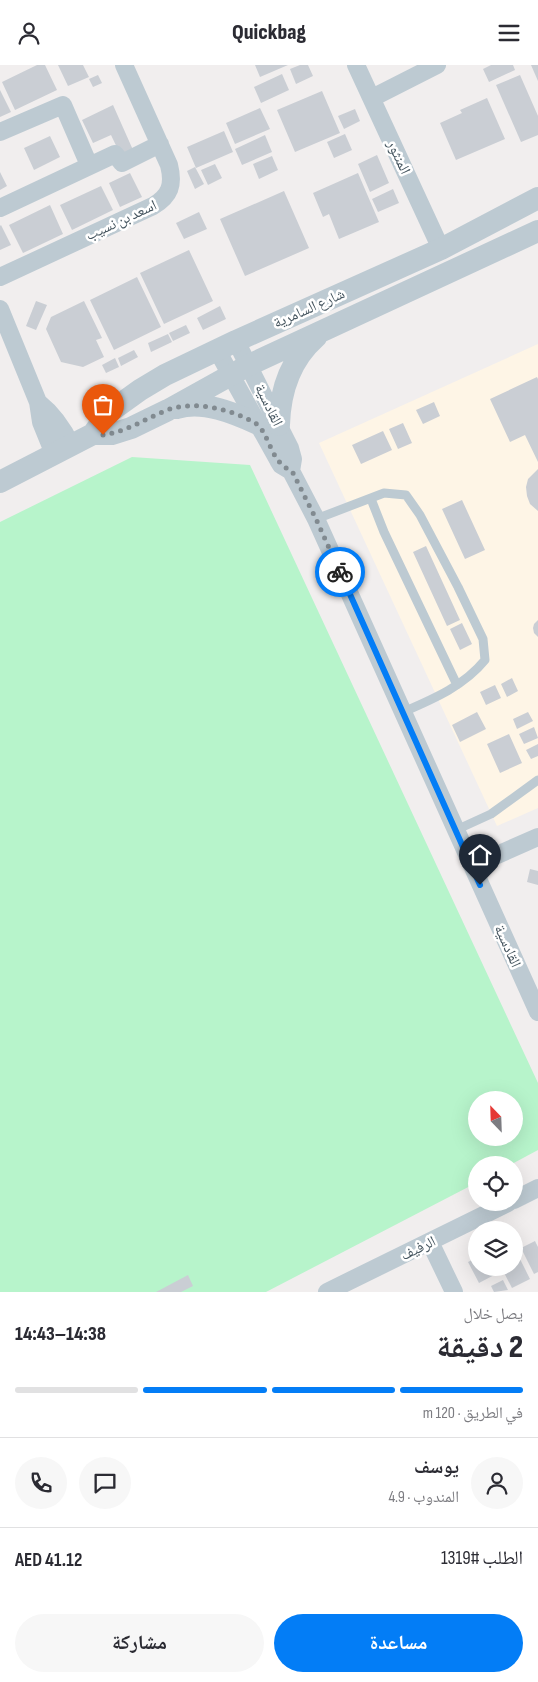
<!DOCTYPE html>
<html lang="ar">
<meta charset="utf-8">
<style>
body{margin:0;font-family:"Sofia Sans Condensed","Noto Naskh Arabic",sans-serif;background:#f7f7f7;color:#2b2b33;direction:rtl;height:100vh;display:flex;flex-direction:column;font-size:19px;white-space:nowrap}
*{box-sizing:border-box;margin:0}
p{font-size:16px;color:#7c7c81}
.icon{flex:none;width:28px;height:28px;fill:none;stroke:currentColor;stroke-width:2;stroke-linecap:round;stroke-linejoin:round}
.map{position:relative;height:1227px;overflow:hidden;direction:ltr}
.sheet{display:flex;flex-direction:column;background:#fff;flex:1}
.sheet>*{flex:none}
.needle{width:32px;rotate:337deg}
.fabs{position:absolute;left:468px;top:1026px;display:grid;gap:10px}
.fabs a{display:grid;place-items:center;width:55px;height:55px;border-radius:50%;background:#fff;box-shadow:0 5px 20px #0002;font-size:25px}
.pin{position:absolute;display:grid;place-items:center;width:42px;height:42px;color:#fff;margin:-51px -21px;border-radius:50% 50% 50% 0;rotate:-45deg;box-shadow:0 0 5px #0007}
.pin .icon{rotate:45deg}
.courier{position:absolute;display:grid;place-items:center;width:50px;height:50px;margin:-25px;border:4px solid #037df6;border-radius:50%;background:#fff;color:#222;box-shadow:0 1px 6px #0007}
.head em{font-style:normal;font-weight:800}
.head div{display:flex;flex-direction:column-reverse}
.head{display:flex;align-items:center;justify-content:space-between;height:85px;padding:0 15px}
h1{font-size:32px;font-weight:800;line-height:38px}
.bar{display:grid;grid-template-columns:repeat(4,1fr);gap:8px 5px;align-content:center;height:60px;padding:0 15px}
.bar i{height:6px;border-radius:4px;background:#e1e1e2}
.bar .active{background:#037df6}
.bar p{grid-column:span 4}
.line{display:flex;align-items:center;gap:12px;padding:0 15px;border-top:1px solid #e1e1e2}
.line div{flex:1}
.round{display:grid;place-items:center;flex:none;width:52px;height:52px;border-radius:26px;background:#f7f7f7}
.cta{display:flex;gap:10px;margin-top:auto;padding:10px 15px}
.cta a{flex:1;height:58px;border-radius:30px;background:#037df6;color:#fff;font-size:20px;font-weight:800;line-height:58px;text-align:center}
.cta a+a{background:#f7f7f7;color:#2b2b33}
header{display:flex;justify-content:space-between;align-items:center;height:65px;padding:0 15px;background:#fff;font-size:22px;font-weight:800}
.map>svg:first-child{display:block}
.commercial{fill:#fef5e6}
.green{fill:#b7f4cb;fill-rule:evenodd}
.building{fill:#caced4}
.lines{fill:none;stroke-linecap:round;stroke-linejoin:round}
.service{stroke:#bdcad2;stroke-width:9}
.minor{stroke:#bdcad2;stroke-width:18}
.tertiary{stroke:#bdcad2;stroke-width:22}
.done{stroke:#818a90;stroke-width:5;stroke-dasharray:0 9}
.route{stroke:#037df6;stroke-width:6}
.labels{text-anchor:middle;stroke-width:5;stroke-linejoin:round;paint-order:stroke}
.street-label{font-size:15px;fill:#44545e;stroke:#fff}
</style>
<header><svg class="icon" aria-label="menu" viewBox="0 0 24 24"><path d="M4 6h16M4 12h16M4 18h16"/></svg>Quickbag<svg class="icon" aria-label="person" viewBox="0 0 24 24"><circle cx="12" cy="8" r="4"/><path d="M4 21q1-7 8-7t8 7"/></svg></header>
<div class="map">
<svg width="538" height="1227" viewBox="0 0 538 1227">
<rect width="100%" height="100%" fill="#f1eeee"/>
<path class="commercial" d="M538,279V743L497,761L319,378Z"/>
<path class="green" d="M132,392L250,400L538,1018V1085L510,1100H476V1118L266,1227H0V457ZM476,1035H514V1072H476Z"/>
<path class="building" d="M37,0H45L57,25L15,45L2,17Z
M58,0H83L89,12L68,21Z
M255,0H288L260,12Z
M300,0H308L313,11L296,19L290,4Z
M491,0H513L515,5L489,17L483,4Z
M531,0H538V16Z
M282,9L289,25L261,38L254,22Z
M98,10L102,18L93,22L89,14Z
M520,10L538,51V70L521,77L496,20Z
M0,25L11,47L0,52Z
M322,26L340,68L295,87L277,45Z
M487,33L505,74L456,95L440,58L462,48L460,45Z
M113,40L133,85L121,91L111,70L93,78L82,55Z
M260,43L270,64L235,79L226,58Z
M355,44L360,56L344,64L338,51Z
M224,66L233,87L196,103L187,82Z
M345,69L352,85L334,93L327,77Z
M265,70L272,87L242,100L235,84Z
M50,71L60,92L34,105L24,83Z
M377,90L389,118L370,127L358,99Z
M272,91L278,105L259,114L253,99Z
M215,99L222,113L208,120L201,105Z
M195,102L204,119L195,124L187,106Z
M0,107L7,121L0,125Z
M130,108L142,132L120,142L109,118Z
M358,108L379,157L339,174L329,149L323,152L313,128Z
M101,121L113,145L72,165L60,140Z
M393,124L399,138L378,147L372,134Z
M284,126L309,183L245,211L220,154Z
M50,140L63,169L23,188L9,160Z
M199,147L207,164L184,174L176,158Z
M1,160L11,180L0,185V161Z
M189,185L213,236L164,259L140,208Z
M137,212L161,262L114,285L90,235Z
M36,236L47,240L36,265L26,261Z
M84,236L102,273L96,275L104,292L83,302L61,297L46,264L51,252Z
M220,241L226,254L203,265L197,253Z
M186,260L190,268L173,276L169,268Z
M168,269L172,277L151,287L148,278Z
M134,285L138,292L121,301L118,293Z
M115,293L119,302L106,308L102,300Z
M537,312L538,314V397L525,370L510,377L490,334Z
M434,337L440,351L423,359L416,345Z
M403,358L412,378L398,384L389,364Z
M383,366L392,385L361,399L352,380Z
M538,404V446L530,439L527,431L526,422L528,414Z
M462,435L485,485L465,494L442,444Z
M426,481L460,555L447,561L413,487Z
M538,555V572L534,568L533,563L534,559Z
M462,558L472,579L460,585L450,564Z
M512,613L518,626L507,632L501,619Z
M495,620L501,633L486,640L480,627Z
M477,647L486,664L460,677L452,660Z
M528,647L533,656L517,664L513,654Z
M534,662L538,673L524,679L519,669Z
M509,669L522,698L500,708L487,679Z
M538,679V691L531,694L526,685Z
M530,804L538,806V820L527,817Z
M535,1176L538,1182V1207L534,1209L521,1183Z
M514,1182L530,1214L512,1223L501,1202H514Z
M476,1193V1202H495L498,1208L479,1218L468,1197Z
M188,1210L193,1221L181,1227H156Z
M503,1215L508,1225L494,1227L491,1221Z"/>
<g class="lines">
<path class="service" d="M371,434L384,467L457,620
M316,454L384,428L406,430L420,450L458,522L483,574L485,595C464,621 433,634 403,647
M456,765L491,749L538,715"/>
<path class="minor" d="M356,0L441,184
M372,33L437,0
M0,67L63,40L89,100
M0,143L115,89L122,98L160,79
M0,212L153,141C170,131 174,120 169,100L124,0
M0,244L38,337L41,357L54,389
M236,276L290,383L293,394L291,406
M217,285L278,395L281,400L291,406L316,454L538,947
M38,337C53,349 63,363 71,380
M472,801L538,772
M514,1135L538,1123
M430,1177L454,1227
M327,1227L508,1138"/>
<path class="tertiary" d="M177,343C203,335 234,348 258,359
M279,360C280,326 290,295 316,272
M93,369L108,348L140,325L165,310L236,276L441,184L538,133
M0,417L93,369H112L131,363L168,345L249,300L538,166"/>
</g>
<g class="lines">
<path class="done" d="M103,370C126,367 145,354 167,345C193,335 232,344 255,358C270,367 269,397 292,406L316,454L340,507"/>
<path class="route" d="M340,507L480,820"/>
</g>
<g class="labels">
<g class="street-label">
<text transform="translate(399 92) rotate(65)" y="5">المنثور</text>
<text transform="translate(121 155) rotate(-25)" y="5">اسعد بن نسيب</text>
<text transform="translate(309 243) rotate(-24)" y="5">شارع السامرية</text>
<text transform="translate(269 340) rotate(64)" y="5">القادسية</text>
<text transform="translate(508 881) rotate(66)" y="5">القادسية</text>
<text transform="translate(418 1183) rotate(-26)" y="5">الرفيف</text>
</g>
</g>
</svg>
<div class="fabs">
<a><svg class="needle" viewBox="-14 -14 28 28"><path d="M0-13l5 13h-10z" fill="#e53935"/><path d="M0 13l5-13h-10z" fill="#7c7c81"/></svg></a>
<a><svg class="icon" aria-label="locate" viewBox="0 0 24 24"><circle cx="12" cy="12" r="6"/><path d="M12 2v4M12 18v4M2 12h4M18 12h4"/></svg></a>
<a><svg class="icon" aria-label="layers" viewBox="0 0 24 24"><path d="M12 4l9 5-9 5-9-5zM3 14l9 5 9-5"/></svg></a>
</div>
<div class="pin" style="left:103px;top:370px;background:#ea580c"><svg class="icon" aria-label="bag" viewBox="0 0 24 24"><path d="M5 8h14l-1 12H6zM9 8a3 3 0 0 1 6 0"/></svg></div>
<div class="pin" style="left:480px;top:820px;background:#1f2937"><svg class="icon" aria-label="home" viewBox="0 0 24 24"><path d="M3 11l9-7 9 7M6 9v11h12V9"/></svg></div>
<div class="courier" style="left:340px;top:507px"><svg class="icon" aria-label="bike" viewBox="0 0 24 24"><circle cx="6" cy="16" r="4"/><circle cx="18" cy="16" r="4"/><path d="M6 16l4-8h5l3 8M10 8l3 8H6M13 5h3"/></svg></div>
</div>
<section class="sheet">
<div class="head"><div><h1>2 دقيقة</h1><p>يصل خلال</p></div><em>14:38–14:43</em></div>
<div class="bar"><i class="active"></i><i class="active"></i><i class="active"></i><i></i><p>في الطريق · 120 m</p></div>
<div class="line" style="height:90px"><a class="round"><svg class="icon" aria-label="person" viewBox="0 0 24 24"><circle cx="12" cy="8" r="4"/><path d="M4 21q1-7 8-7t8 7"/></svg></a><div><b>يوسف</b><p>المندوب · 4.9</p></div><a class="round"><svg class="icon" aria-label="chat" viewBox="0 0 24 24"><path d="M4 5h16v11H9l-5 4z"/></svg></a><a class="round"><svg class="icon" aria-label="phone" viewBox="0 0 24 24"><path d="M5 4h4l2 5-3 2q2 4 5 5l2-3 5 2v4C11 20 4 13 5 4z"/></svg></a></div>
<div class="line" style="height:65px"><div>الطلب #1319</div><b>AED 41.12</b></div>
<div class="cta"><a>مساعدة</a><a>مشاركة</a></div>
</section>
